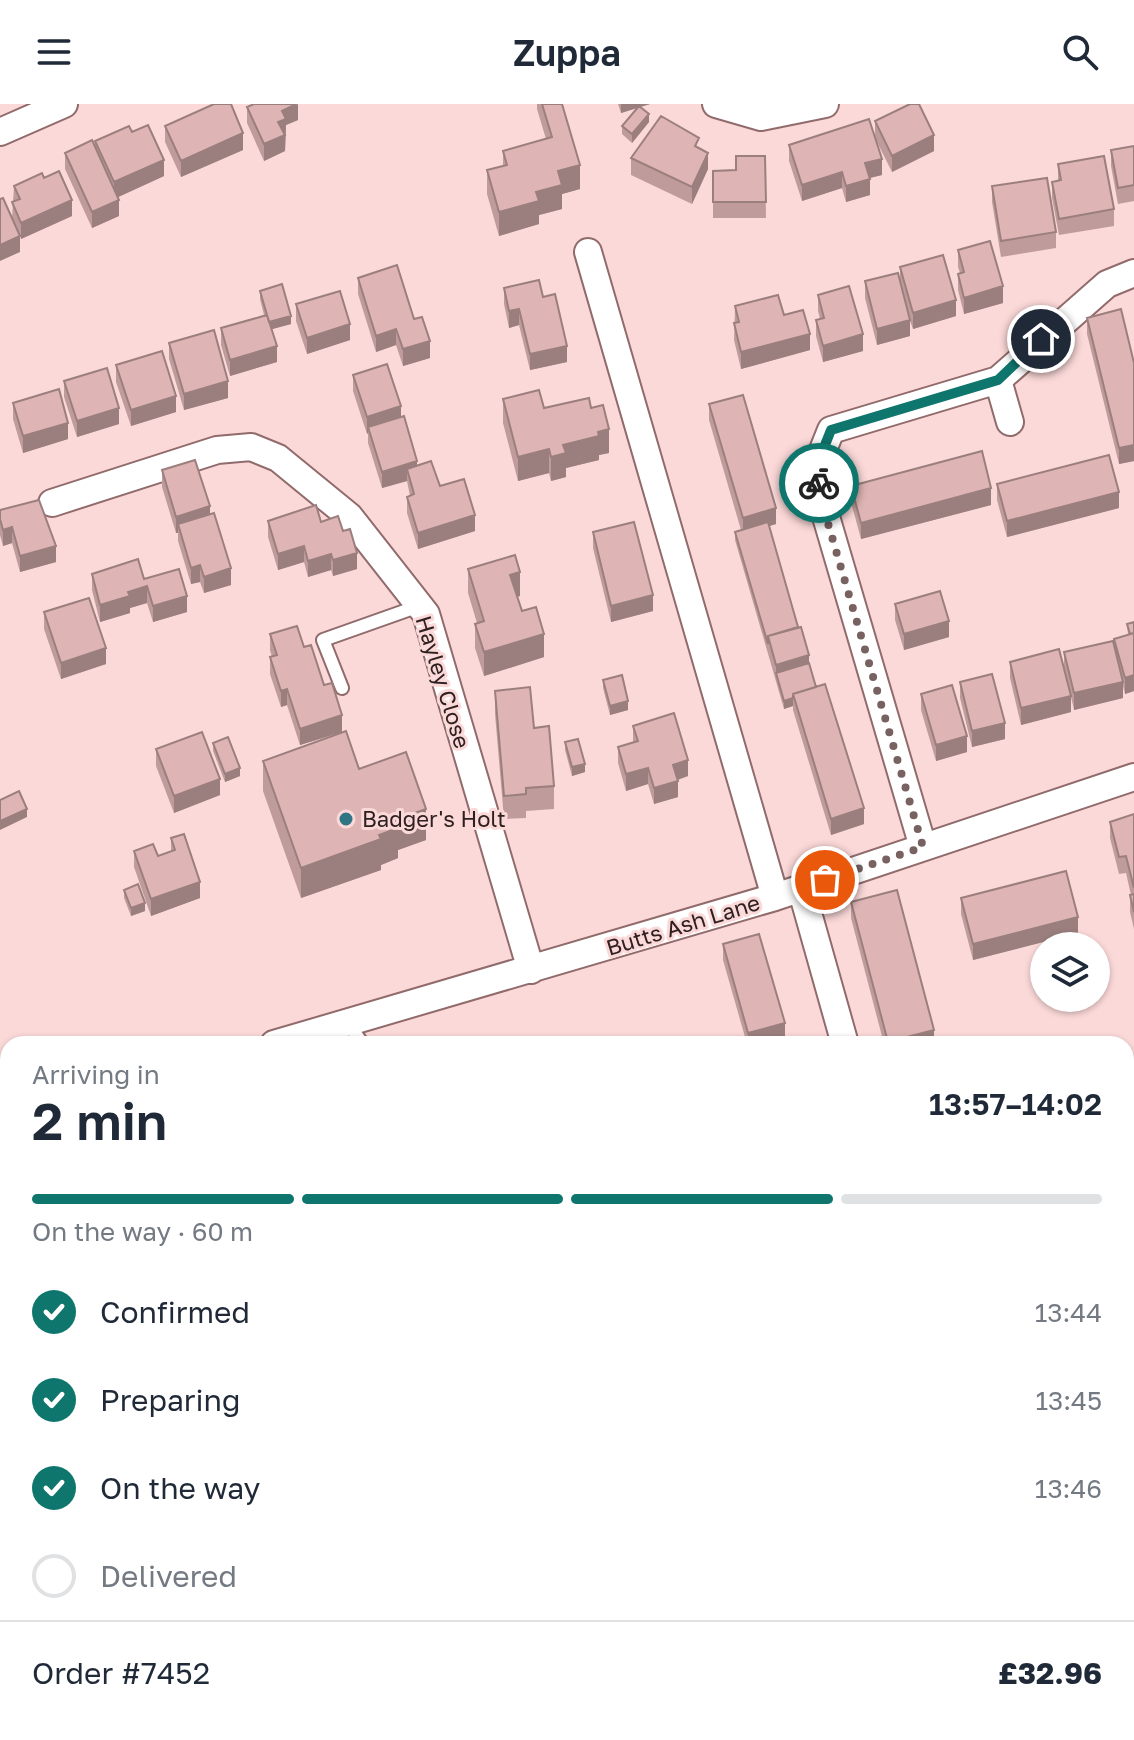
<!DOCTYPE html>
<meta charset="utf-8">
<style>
body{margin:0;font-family:"Golos Text",sans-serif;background:#f6f6f7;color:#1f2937;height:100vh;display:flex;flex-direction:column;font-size:30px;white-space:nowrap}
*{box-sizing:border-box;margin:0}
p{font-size:26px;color:#747a83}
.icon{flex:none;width:44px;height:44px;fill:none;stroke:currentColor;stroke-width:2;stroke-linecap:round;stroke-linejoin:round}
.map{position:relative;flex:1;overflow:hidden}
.side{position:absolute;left:0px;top:932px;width:1134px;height:704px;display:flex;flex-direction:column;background:#fff;border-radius:24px 24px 0 0;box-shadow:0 2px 6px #0004}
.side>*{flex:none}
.fabs{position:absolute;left:1030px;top:828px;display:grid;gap:16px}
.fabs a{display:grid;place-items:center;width:80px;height:80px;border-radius:50%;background:#fff;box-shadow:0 2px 6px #0004;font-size:40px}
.pin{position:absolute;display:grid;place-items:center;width:68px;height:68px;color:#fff;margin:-34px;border:4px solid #fff;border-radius:50%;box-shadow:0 2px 8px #0007}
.courier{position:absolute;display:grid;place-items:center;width:80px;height:80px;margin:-40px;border:6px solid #0f766e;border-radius:50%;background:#fff;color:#222;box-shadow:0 2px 10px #0007}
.headline em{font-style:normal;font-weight:600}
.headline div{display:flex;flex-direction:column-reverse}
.headline{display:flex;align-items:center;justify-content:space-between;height:136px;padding:0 32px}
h1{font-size:52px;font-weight:600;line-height:60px}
.bar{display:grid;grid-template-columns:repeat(4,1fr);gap:12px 8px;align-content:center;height:96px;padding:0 32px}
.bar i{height:10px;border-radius:6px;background:#e0e1e3}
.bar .on{background:#0f766e}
.bar p{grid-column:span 4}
.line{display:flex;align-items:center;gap:20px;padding:0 32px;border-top:2px solid #e0e1e3}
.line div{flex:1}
ol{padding:0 32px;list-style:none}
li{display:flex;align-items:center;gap:24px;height:88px}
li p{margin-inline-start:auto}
li .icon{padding:8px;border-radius:50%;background:#0f766e;color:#fff;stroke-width:4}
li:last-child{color:#747a83}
li i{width:44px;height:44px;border:4px solid #e0e1e3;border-radius:50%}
header{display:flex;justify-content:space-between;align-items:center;height:104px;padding:0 32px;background:#fff;font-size:36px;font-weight:600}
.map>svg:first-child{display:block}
.forest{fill:url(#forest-crowns)}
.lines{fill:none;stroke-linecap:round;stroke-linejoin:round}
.service-casing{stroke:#916b6b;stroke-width:16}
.minor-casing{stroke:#916b6b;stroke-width:30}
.path{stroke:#ba9d9d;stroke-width:5;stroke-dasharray:4 6;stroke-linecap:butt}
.service{stroke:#fff;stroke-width:12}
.minor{stroke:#fff;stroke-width:26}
.wall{fill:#bf9c9b}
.shaded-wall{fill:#9b7f7e}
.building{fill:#deb5b4;stroke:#9b7f7e;stroke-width:2}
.done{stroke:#776161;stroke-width:8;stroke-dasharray:0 14.4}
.route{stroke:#0f766e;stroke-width:10}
.poi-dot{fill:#2f7583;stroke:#fcd9d9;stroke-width:3}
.labels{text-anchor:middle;stroke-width:6;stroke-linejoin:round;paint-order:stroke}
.street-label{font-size:22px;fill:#2f2020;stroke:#fcd9d9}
.poi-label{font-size:22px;fill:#2f2020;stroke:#fcd9d9;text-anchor:start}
</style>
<header><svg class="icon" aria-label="menu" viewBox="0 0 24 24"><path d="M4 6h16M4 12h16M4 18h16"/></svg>Zuppa<svg class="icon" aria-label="search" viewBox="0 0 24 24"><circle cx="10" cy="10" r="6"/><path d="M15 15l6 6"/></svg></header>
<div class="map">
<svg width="1134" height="1636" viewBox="0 0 1134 1636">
<defs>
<pattern id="forest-crowns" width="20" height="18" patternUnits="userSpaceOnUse" patternTransform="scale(2)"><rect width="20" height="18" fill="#ef9294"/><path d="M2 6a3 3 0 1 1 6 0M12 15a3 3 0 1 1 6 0" fill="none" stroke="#c27778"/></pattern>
</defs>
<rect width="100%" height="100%" fill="#fcd9d9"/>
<path class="forest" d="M8,1241V1628H291L290,1636H0V1257Z"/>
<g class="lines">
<defs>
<path id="service" d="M342,584L323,536L419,502
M346,917L363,940"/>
<path id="minor" d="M716,0L761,13L825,0
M0,28L64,0
M588,148L775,793
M998,276L1010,318
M52,399L217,346L251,343L278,354L349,412L426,510L531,866
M923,743L822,399L817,361L831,326L998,276L1107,180L1134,169
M801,784L845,940
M274,940L775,793L1134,673
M0,1004L8,1002
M660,1628L662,1636
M1042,1628L1044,1636
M300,1636V1628"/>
</defs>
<use href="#service" class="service-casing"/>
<use href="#minor" class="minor-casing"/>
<path class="path" d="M164,1628V1636
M73,1636L75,1628"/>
<use href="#service" class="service"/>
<use href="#minor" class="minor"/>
</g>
<path class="wall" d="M251,0H298V16L286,21L285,47L264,57L247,19V3L251,1Z
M537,0H562L580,85L562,90V105L539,111V120L499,132L487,90V66L503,62V47L546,35L537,5Z
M618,0H650L640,3L649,18L632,39L622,30V22L637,4L621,9Z
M875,17L934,47L892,68L876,36L882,71L870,74V91L846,98L842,84L802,97L789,57V41L875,32Z
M165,22L243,46L181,73L165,38Z
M132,28L164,72L118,93L119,112L92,124L65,65V49L95,42V37Z
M1134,42V97L1118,100L1111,62V46Z
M699,44L708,65L692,100L631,71V54Z
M765,52L766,114H713V67L736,66Z
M1058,60L1114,105V122L1059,131L1052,94V78L1058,77Z
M44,74L72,112L21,135L20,132V148L12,114L14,82Z
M992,82L1056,128V144L1001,153L992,98Z
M958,146L1003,199L964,210L958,186V170L960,169L958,163Z
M900,163L956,212L913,225L910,217V232L877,241L865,194V177L900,178Z
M358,174L414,215L430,254L403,262L396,241L376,248L358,190Z
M504,184L543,193L567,258L530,266L519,221L509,224L504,200Z
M260,187L291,220L272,225L277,258L230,272L221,241V224L264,211L260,195Z
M818,191L863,247L823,258L816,232V216L820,215L818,207Z
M296,200L350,236L307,250L296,217Z
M735,202L810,246L741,265L734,236Z
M1087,214L1134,259V357L1119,360L1087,230Z
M169,239L228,294L184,306L169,255Z
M116,261L176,308L131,322L116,278Z
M353,271L401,313L417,362L440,382L475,427L418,445L407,409V393L410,392L407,377L382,384L368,339V329L367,330L353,287Z
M64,277L119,320L77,333L64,293Z
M503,295L544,304H591L609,349L599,351V356L566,364V373L551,377L549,369L518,377L503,319Z
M13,299L68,335L23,349L13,315Z
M709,300L776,420L769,422L816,583L864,720L831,731L793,606V602L784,605L735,436V428L741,426L709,316Z
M162,366L210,411L231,481L204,489L200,478L191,480L178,437V429H176L162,383Z
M997,380L1119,404L1007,433L997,396Z
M851,382L991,401L861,435L851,398Z
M0,406L56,458L20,468L12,439L3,442L0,431Z
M268,417L321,418L357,465L333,472L331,466L308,473L304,458L278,466L268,433Z
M593,428L653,507L611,518L593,444Z
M468,465L520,492L517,493L522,507L544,553L484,572L475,544V520L477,519L468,489Z
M92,470L144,475L187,508L153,518L147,499L130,504V509L100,518L92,486Z
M895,500L949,533L904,546L895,516Z
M44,508L106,560L61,575L44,525Z
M1134,518V587L1125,590L1123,582V594L1074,606L1071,593V608L1021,621L1010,574V558L1064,564V548L1114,543V535L1128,531L1127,520Z
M270,530L304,543L324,581L342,628L300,641L287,601L281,603L270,570V553H272L270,546Z
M603,576L628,606L610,611L603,584Z
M960,578L1005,635L972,643L960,594Z
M495,587L534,624L554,682V705L526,707V714L504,715L495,610Z
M921,590L967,648L936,657L921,606Z
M633,622L688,672L678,676V693L654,700L648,680L626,687L618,659V643L633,638Z
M565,638L585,668L572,672L565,646Z
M213,639L240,672L225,678L213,647Z
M156,645L220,691L174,709L156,662Z
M263,657L359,665L426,736L398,746V754L381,761V766L301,794L263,687Z
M1134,710V825L1130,808V791H1131L1126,769L1119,770L1110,734V718Z
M171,734L200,794L151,812L134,763V747L158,752L171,748Z
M124,786L145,807L131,812L124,794Z
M961,794L1078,829L973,856L961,810Z
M851,798L934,940H884L851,814Z
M723,840L785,935L767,940H747L723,856Z
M361,1628H414L417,1636H363Z
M533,1628H603L605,1636H535Z
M701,1628H746L748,1636H702Z
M815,1628H988L991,1636H817Z
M1099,1628H1126L1134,1636H1101Z"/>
<path class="shaded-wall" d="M298,0V16L286,21L285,47L264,57V40L278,18L282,7Z
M621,0H650L621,9Z
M649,10V18L632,39V30Z
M243,29V46L181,73V57Z
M934,31V47L892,68V52Z
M708,49V65L692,100V83Z
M882,55V71L865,75V59Z
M164,56V72L114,95V78Z
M580,61V85L562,90V105L539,111V120L499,132V108L536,88L558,67Z
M842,68V84L802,97V81Z
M870,75V91L846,98V82Z
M72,96V112L21,135V119Z
M119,96V112L92,124V108Z
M20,132V148L0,157V141Z
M1003,182V199L964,210V194Z
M956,196V212L913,225V209Z
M519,205V221L509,224V207Z
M291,212V220L269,226V218Z
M910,216V232L877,241V225Z
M350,220V236L307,250V234Z
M396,225V241L376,248V232Z
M810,230V246L741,265V248Z
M863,230V247L823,258V242Z
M430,237V254L403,262V245Z
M277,242V258L230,272V256Z
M567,242V258L530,266V250Z
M228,277V294L184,306V290Z
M176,292V308L131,322V306Z
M401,302V319L368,323V329L367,330V313Z
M119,304V320L77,333V317Z
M68,319V335L23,349V332Z
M609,325V349L599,351V356L566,364V373L551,377V353L563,341L598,328Z
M1134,341V357L1119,360V344Z
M549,345V369L518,377V353Z
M417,357V374L407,365V377L382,384V368Z
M991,384V401L861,435V419Z
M1119,388V404L1007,433V417Z
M210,402V418L178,420V429H176V413Z
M776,404V420L743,430V414Z
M475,411V427L418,445V429Z
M12,423V439L3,442V426Z
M56,442V458L20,468V452Z
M304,442V458L278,466V450Z
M357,449V465L333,472V456Z
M331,450V466L308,473V457Z
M200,461V478L191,480V464Z
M231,464V481L204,489V473Z
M520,468V492L510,495V471Z
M147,482V499L130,504V509L100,518V501L128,488Z
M653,491V507L611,518V502Z
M187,492V508L153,518V502Z
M949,517V533L904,546V530Z
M544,530V553L484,572V548Z
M106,544V560L61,575V559Z
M809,551V567L776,569V561Z
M1134,571V587L1125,590V574Z
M1123,578V594L1074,606V589Z
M287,585V601L281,603V587Z
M1071,592V608L1021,621V604Z
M793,594V602L784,605V597Z
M628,597V606L610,611V602Z
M342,611V628L300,641V625Z
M1005,619V635L972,643V627Z
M967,632V648L936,657V641Z
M688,656V672L673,677V661Z
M585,660V668L572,672V663Z
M240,664V672L225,678V670Z
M648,664V680L626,687V670Z
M220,675V691L174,709V692Z
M678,677V693L654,700V684Z
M864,704V720L831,731V715Z
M27,705V713L0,726V717Z
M426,705V736L398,746V754L381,761V766L301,794V764L379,731L396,716Z
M200,778V794L151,812V795Z
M145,799V807L131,812V804Z
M1078,813V829L973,856V840Z
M785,919V935L767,940H748V929Z
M934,926V940H888V938Z
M8,1101V1117L1,1119V1103Z
M1134,1442V1458L1126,1460V1444Z
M1134,1478V1495L1128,1496V1480Z
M1134,1508V1524L1126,1526V1509Z
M1134,1589V1605L1126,1607V1591Z
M868,1628H871V1636H842Z
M898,1628H918H914V1636H873Z"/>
<path class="building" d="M214,0H231L243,29L181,57L165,22Z
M254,0H296L282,7L286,15L278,18L285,31L264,40L247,3Z
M542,0H562L580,61L558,67L562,81L536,88L539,97L499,108L487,66L507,61L503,47L552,33Z
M910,0H919L934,31L892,52L875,17Z
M639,2L649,10L632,30L622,22Z
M661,12L699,34L695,42L708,49L692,83L631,54Z
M869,15L882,55L865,59L870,75L846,82L842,68L802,81L789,41Z
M148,21L164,56L114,78L95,37L129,22L132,28Z
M92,36L119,96L92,108L65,49Z
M1134,42V81L1118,84L1111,46Z
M736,52H765L766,98H713V67L736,66Z
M1104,52L1114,105L1059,115L1052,78L1061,76L1058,60Z
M59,67L72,96L21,119L12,98L20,95L14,82L42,69L44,74Z
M1047,74L1056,128L1001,137L992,82Z
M3,94L20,132L0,141V95Z
M990,137L1003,182L964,194L958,170L964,168L958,146Z
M943,151L956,196L913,209L900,163Z
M397,161L414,215L422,213L430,237L403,245L396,225L376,232L358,174Z
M898,169L910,216L877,225L865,177Z
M539,176L543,193L555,190L567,242L530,250L519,205L509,207L504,184Z
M282,180L291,212L269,218L260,187Z
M849,182L863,230L823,242L816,216L824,214L818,191Z
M340,187L350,220L307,234L296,200Z
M778,191L784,211L803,206L810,230L741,248L734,219L739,218L735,202Z
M1121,205L1134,259V341L1119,344L1087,214Z
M267,211L277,242L230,256L221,224Z
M214,226L228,277L184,290L169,239Z
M162,247L176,292L131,306L116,261Z
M387,260L401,302L367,313L353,271Z
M107,264L119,304L77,317L64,277Z
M59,285L68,319L23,332L13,299Z
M539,286L544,304L589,294L591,304L603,301L609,325L598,328L599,332L563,341L566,349L551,353L549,345L518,353L503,295Z
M743,291L776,404L743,414L709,300Z
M404,312L417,357L382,368L368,323Z
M982,347L991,384L861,419L851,382Z
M1109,351L1119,388L1007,417L997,380Z
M195,356L210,402L176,413L162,366Z
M431,357L440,382L464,375L475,411L418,429L407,393L414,390L407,365Z
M39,396L56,442L20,452L12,423L3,426L0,415V406Z
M316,401L321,418L338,412L343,427L350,425L357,449L333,456L331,450L308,457L304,442L278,450L268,417Z
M214,409L231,464L204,473L200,461L191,464L178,420Z
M634,418L653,491L611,502L593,428Z
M768,418L798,523L768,532V540L735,428Z
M515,451L520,468L510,471L522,507L536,503L544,530L484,548L475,520L484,517L468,465Z
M138,455L144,475L179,465L187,492L153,502L147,482L128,488L130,492L100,501L92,470Z
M940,487L949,517L904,530L895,500Z
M89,494L106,544L61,559L44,508Z
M1134,518V529L1130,530L1127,520Z
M297,522L304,543L311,541L324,581L332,579L342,611L300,625L287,585L281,587L270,553L277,551L270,530Z
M801,523L809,551L776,561L768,532Z
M1134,529V571L1125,574L1114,535Z
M1113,537L1123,578L1074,589L1064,548Z
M1059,545L1071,592L1021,604L1010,558Z
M809,559L816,583L793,590V594L784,597L776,569Z
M992,570L1005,619L972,627L960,578Z
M622,571L628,597L610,602L603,576Z
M825,580L864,704L831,715L793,590Z
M952,581L967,632L936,641L921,590Z
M530,583L534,624L549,622L554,682L526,684V690L504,692L495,587Z
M674,609L688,656L673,661L678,677L654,684L648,664L626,670L618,643L638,637L633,622Z
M346,627L359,665L406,648L426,705L396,716L398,724L379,731L381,735L301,764L263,657Z
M202,628L220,675L174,692L156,645Z
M228,633L240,664L225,670L213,639Z
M578,635L585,660L572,663L565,638Z
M19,687L27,705L0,717V696Z
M1134,710V784L1126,752L1119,753L1110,718Z
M184,730L200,778L151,795L134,747L153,740L158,752L175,746L171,734Z
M1066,767L1078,813L973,840L961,794Z
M138,780L145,799L131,804L124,786Z
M897,786L934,926L888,938L851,798Z
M1134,790V808L1130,791Z
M759,830L785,919L748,929L723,840Z
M8,1055V1101L1,1103L0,1057Z
M1129,1411L1131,1421L1134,1420V1442L1126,1444V1412Z
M1134,1458V1478L1128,1480L1134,1508L1126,1509V1460Z
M1134,1542V1589L1126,1591V1544Z
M1134,1596V1633L1120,1636H1105L1103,1628H1126V1598Z
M366,1628H414L417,1636H369Z
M537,1628H603L605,1636H539Z
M704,1628H746L748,1636H706Z
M820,1628H868L842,1636H822Z
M871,1628H898L873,1636Z
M914,1628H988L991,1636H916Z"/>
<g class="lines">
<path class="done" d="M819,379L822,399L923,743L825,776"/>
<path class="route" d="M819,379L817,361L831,326L998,276L1041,235"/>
</g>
<circle class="poi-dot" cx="346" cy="715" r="8"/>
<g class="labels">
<g class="street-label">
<text transform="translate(443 578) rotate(73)" y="8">Hayley Close</text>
<text transform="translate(683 821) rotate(-17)" y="8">Butts Ash Lane</text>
</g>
<g class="poi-label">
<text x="362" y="723">Badger's Holt</text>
</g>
</g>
</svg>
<div class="fabs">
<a><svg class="icon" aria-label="layers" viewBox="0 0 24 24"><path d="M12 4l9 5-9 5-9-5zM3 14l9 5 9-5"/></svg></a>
</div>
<div class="pin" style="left:825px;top:776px;background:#ea580c"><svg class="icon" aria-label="bag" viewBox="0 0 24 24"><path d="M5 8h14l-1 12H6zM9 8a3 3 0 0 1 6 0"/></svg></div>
<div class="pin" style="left:1041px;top:235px;background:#1f2937"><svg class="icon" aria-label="home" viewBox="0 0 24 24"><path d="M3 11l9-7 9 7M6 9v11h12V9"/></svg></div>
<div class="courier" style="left:819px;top:379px"><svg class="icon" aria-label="bike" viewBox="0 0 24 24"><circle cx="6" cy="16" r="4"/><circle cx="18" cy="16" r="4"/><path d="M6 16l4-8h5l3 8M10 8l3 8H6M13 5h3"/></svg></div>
<section class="side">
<div class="headline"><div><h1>2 min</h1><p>Arriving in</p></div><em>13:57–14:02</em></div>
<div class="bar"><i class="on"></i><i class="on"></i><i class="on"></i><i></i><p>On the way · 60 m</p></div>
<ol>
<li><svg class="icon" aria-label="check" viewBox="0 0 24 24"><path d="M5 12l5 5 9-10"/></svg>Confirmed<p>13:44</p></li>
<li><svg class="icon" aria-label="check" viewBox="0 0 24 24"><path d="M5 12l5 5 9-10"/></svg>Preparing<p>13:45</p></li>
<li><svg class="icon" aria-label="check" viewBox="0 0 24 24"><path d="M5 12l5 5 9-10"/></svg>On the way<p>13:46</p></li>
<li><i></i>Delivered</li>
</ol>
<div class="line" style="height:104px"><div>Order #7452</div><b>£32.96</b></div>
</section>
</div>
